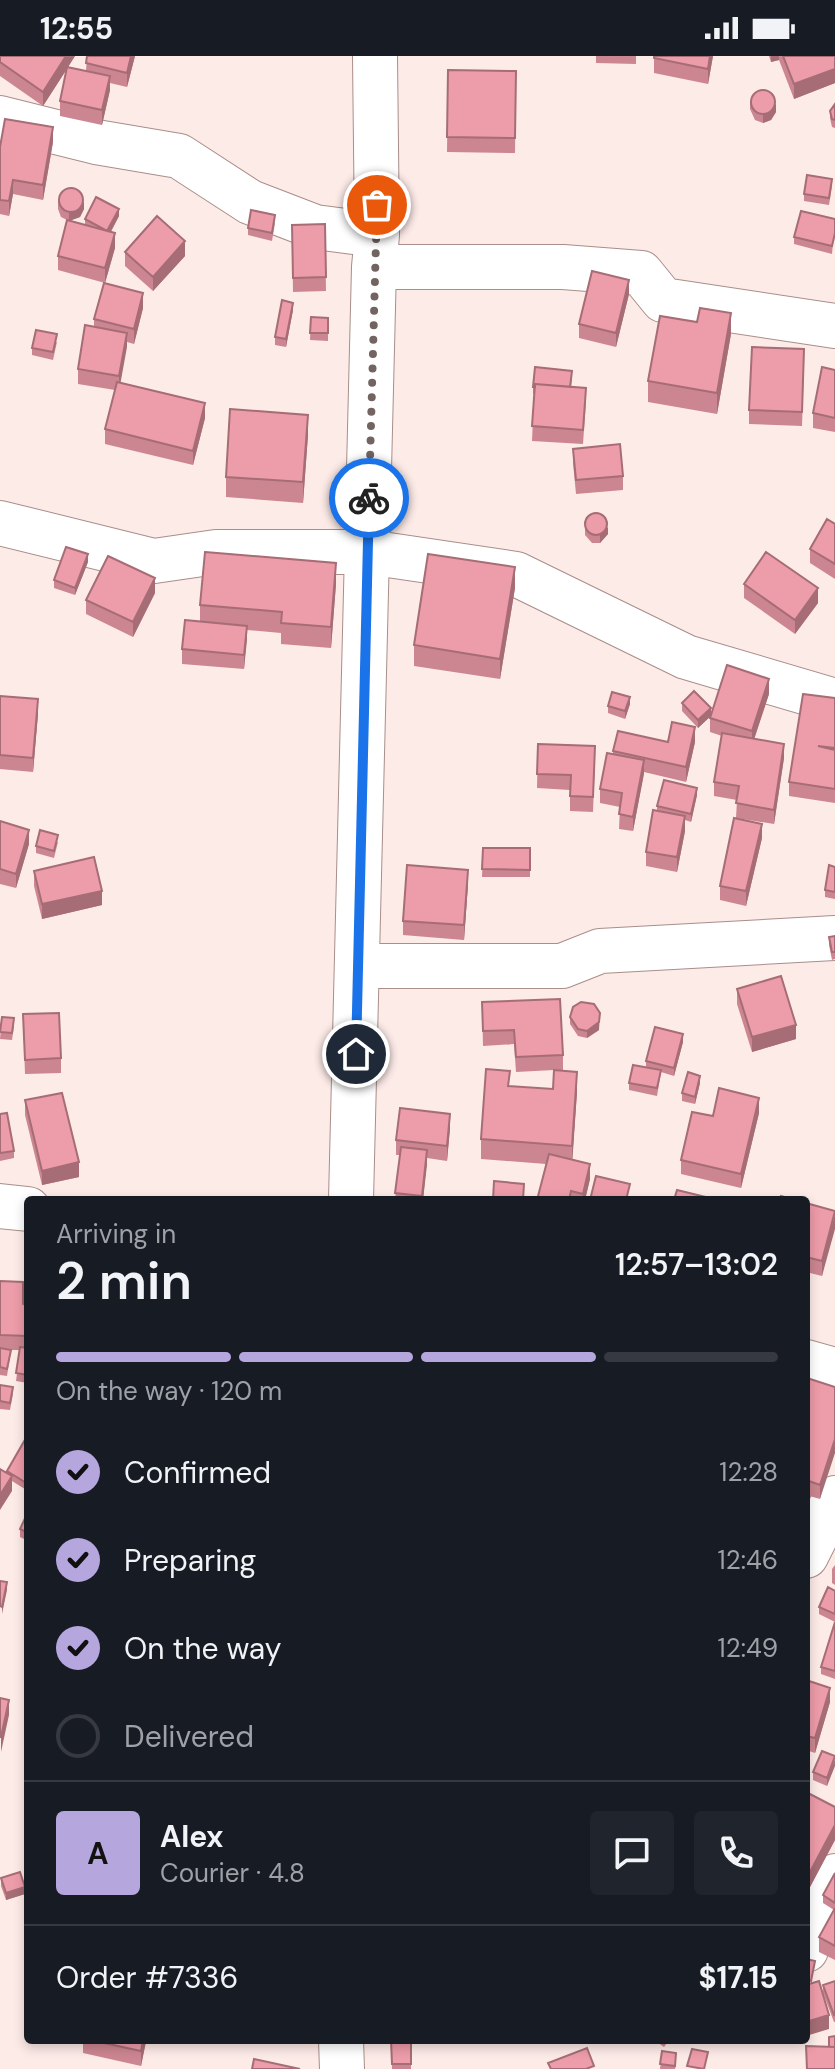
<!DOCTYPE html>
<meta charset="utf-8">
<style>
body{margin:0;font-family:"DM Sans",sans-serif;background:#20242c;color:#f1f3f6;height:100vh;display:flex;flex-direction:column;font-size:30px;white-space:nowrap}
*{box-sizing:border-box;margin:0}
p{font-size:26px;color:#9ea1a6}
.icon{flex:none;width:44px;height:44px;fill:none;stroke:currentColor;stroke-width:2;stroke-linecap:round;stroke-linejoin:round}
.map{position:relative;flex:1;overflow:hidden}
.panel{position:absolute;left:24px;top:1140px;width:786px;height:848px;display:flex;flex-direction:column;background:#171b24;border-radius:8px;box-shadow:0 4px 12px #0003}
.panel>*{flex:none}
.pin{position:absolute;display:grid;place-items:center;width:68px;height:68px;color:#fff;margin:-34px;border:4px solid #fff;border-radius:50%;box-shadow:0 2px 8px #0007}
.courier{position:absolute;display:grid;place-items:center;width:80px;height:80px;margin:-40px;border:6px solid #1a73e8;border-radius:50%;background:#fff;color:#222;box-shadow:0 2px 10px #0007}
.headline em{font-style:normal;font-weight:600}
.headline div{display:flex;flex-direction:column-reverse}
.headline{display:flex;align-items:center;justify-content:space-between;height:136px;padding:0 32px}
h1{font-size:52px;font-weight:600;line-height:60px}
.bar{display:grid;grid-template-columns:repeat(4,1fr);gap:12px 8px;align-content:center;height:96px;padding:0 32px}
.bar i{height:10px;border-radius:6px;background:#363941}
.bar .current{background:#b6a6de}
.bar p{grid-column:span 4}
.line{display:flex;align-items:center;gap:20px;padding:0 32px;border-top:2px solid #363941}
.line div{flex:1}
.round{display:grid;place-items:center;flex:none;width:84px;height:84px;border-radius:8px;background:#20242c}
ol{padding:0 32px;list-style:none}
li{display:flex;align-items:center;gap:24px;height:88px}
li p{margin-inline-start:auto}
li .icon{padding:8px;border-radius:50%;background:#b6a6de;color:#111;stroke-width:4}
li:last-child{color:#9ea1a6}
li i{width:44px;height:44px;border:4px solid #363941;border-radius:50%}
.status{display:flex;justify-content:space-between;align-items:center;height:56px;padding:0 40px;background:#171b24;direction:ltr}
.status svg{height:22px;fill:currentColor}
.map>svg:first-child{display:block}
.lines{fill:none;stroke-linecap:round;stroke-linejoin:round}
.minor-casing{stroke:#a98e8a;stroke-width:46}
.minor{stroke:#fff;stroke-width:44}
.wall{fill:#cc8691}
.shaded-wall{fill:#a66d76}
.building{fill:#ed9ca9;stroke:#a66d76;stroke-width:2}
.done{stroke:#716461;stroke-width:8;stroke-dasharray:0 14.4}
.route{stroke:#1a73e8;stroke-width:10}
</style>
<div class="status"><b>12:55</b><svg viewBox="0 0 49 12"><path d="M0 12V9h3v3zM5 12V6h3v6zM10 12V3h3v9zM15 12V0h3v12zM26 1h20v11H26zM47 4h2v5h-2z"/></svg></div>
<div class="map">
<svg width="835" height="2013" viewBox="0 0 835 2013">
<rect width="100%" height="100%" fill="#fdebe8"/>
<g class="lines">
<defs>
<path id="minor" d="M0,62L96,86L179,100L250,146L315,171L377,179
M374,211H563L641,217L663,244L835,270
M0,467L154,505L216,496H368L516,518L686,601L835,645
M359,910H562L600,895L835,882
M351,1144L374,211L377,179L375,0
M0,1150L28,1153
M806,1306L835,1314
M806,1500L835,1442
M806,1894L815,1853L835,1820
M341,1984L342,2013"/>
</defs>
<use href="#minor" class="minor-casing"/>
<use href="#minor" class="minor"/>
</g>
<path class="wall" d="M0,0H75L68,11L86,15L87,0H135L127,31L110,27V34L102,69L60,60V45L67,13L43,50L0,20Z
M596,0H636V8L596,7Z
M654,0H713L708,28L654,17Z
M769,0H835V27L794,43L779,4L771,6Z
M448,14L516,15L515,97L447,96Z
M750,46L776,56L771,64L763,67L755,64L750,53Z
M835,48V72L832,71L830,62V55Z
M53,86L43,144L13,138L9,160L0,158V91Z
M832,130L829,149L804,145V138Z
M58,145L84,153L80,161L69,165L61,161L58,153Z
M119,160L111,176L115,192L105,227L58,214V200L85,169V163Z
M835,163L832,198L794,188V181Z
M275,167L272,185L248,179V172Z
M325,168L326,235L293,236L292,169Z
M125,196L185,200L153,235L125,210Z
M629,238L616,291L579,282V268Z
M143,252L134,288L127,286L120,327L205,362L193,409L105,388V373L115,334L78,328V313L94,271V263Z
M293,254L286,291L275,289V281Z
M311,261L328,262V285L310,284Z
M731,278L717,358L648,346V325Z
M57,286L53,304L32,299V292Z
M804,308L802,370L749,368V354Z
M835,314V376L813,372V357Z
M572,322L571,331L586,346L583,388L532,385L534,338H533V331Z
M308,379L303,447L226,441V421Z
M573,393L623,420V434L576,438L573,407Z
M835,468V523L810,507V493Z
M585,472L608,478L600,487H592L585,479Z
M88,506L75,539L54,532V524Z
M336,528L331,592L281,588V577L247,574L244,613L182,608V593L200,565V549Z
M744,528L818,547L795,578L744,542Z
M515,532L500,623L414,610V589Z
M155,537L133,581L86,558V544Z
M769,638L754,682L784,702L774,768L736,762L737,744L714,740V726L722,680L710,676V660L698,672L682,655V647L711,658Z
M0,640L38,658L33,716L0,713Z
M835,642V747L789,740V726Z
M630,648L625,663L608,657V650Z
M668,686H695L686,726L644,716L633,775L619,773L620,751L600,747V733L613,698V695Z
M538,688L595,704L593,756L570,755V734L537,732Z
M697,739L691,766L685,764V775L677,816L646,810V796L657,755V750Z
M0,765L29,788L16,832L0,828Z
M762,782L746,850L720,844V830Z
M58,786L54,802L36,797V790Z
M483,792H530V821H482Z
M835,811V843L825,841V834Z
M34,815L102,849L42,863L34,830Z
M468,828L464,884L403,879V865Z
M835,880V903L832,904L829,889V881Z
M737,933L796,983L752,996L737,948Z
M482,946L563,999V1014H555L577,1036L572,1104L590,1123L585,1144H537L546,1108L481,1103V1083L510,1030L553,1033L554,1014L516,1016L514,988L483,990Z
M23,958L61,1002V1017L25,1018Z
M2,961L14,970L12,984L0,983Z
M570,961L599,974L587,982L578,980L570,968Z
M683,986L674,1020L661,1016L657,1040L629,1034V1027L646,1012V1005Z
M700,1027L695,1048L682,1045V1037Z
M25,1044L79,1121L42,1129L25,1059Z
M759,1057L741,1132L681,1118V1104L713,1060Z
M0,1058L14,1095V1102L0,1105Z
M450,1072L447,1105L427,1102L423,1144H395L400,1099H396V1084Z
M806,1147L835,1155L822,1220L806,1216Z
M0,1225L23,1248L28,1249V1327L16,1325L20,1294H11L7,1320L0,1319Z
M806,1326L835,1331L820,1443L806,1439Z
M0,1329L13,1338L10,1354L0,1353Z
M28,1384V1435L12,1425V1435L7,1415Z
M28,1456V1485L20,1481V1473Z
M835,1509V1529L832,1527V1513Z
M835,1535V1566L819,1558V1551Z
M835,1566V1623L821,1618V1611Z
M806,1624L830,1646L815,1697L806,1694Z
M835,1700L827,1730L813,1724V1716Z
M806,1736L835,1751V1784L810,1831L808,1830V1839L806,1848Z
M835,1817V1904L819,1896V1881L834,1854L823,1847V1839Z
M1,1822L25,1838L6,1844L1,1830Z
M835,1925V1966H834L823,1937V1929Z
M83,1984H146L141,2010L83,1997Z
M391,1984H411V2013H392Z
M654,1984H669L664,1991Z
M662,1995L676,2004L675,2013H660Z"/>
<path class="shaded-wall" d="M66,0H75L43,50V36Z
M131,0H135L127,31V17Z
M710,0H713L708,28V13Z
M771,0H779V4L771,6Z
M835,13V27L794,43V28Z
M110,20V34L102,69V54Z
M776,48V56L771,64L763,67V59Z
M53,71V86L43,144V129Z
M13,124V138L9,160V145Z
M84,146V153L80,161L69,165V157Z
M119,153V160L107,182V175Z
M115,177V192L105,227V212Z
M185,185V200L153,235V221Z
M629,224V238L616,291V277Z
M143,237V252L134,288V273Z
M293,247V254L286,291V283Z
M731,257V278L717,358V337Z
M127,277V291L119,335V320Z
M205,347V362L193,409V395Z
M308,359V379L303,447V426Z
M608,471V478L600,487V479Z
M88,498V506L75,539V532Z
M336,507V528L331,592V571Z
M515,511V532L500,623V603Z
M155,522V537L133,581V566Z
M818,532V547L795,578V564Z
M247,570V584L244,613V599Z
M769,623V638L752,690V675Z
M630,641V648L625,663V655Z
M38,643V658L33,716V702Z
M711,652V660L698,672V664Z
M695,671V686L686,726V711Z
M784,688V702L774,768V754Z
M644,704V718L633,775V761Z
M697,732V739L691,766V758Z
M685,760V775L677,816V801Z
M762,768V782L746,850V835Z
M29,774V788L16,832V818Z
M468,814V828L464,884V869Z
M102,835V849L42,863V848Z
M600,957L599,974L587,982V975Z
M796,969V983L752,996V981Z
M683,978V986L674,1020V1012Z
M577,1016V1036L572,1110V1090Z
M700,1020V1027L695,1048V1041Z
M759,1042V1057L741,1132V1118Z
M450,1058V1072L447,1105V1090Z
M427,1094V1109L423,1144H422Z
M79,1106V1121L42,1129V1115Z
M590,1108V1123L585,1144H583V1138Z
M835,1158V1173L822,1220V1205Z
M835,1383V1397L820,1443V1429Z
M12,1420V1435L0,1454V1439Z
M7,1526V1534L2,1558V1551Z
M830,1632V1646L815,1697V1682Z
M9,1644V1659L1,1696V1681Z
M835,1703V1710L827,1730V1722Z
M835,1769V1784L810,1831V1816Z
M808,1825V1839L806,1848V1833Z
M25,1831V1838L6,1844V1837Z
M829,1959V1973L806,1980V1966Z
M143,1984H146V1986L141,2010V1995Z"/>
<path class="building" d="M0,0H66L43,36L0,6Z
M87,0H131L127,17L86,7Z
M654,0H710L708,13L654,2Z
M783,0H835V13L794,28Z
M67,11L110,20L102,54L60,45Z
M448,14L516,15L515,82L447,81Z
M751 46a12 12 0 1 1 24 0a12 12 0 1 1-24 0Z
M835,48V64L832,63L830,55Z
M5,63L53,71L43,129L13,124L9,145L0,144V91Z
M807,119L832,123L829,142L804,138Z
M59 144a12 12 0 1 1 24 0a12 12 0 1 1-24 0Z
M96,141L119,153L107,175L85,163Z
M251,154L275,159L272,177L248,172Z
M801,155L835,163V177L832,190L794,181Z
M157,160L185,185L153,221L125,196Z
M67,164L115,177L105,212L58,200Z
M325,168L326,221L293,222L292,169Z
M592,215L629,224L616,277L579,268Z
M104,227L143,237L134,273L94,263Z
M282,244L293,247L286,283L275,281Z
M700,252L731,257L717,337L648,325L660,260L697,266Z
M311,261L328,262V277H310Z
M85,269L127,277L119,320L78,313Z
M36,274L57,278L53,296L32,292Z
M752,291L804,293L802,356L749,354Z
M535,311L572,315L570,331L535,328V331H533Z
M822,311L835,314V362L813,357Z
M117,326L205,347L193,395L105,373Z
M535,328L586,332L583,374L532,370Z
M230,353L308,359L303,426L226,421Z
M620,388L623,420L576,424L573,393Z
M585 468a11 11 0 1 1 22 0a11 11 0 1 1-22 0Z
M827,463L835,468V508L810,493Z
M66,491L88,498L75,532L54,524Z
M205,496L336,507L331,571L281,567L282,556L200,549Z
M766,496L818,532L795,564L744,528Z
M428,498L515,511L500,603L414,589Z
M108,500L155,522L133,566L86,544Z
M185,564L247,570L244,599L182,593Z
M727,609L769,623L752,675L710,662Z
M694,635L711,652L698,664L682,647Z
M612,636L630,641L625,655L608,650Z
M803,638L835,642V692L818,690L835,694V733L789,726Z
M0,640L38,643L33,702L0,699Z
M672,666L695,671L686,711L613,695L618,675L668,686Z
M722,677L784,688L774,754L736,747L739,730L714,726Z
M538,688L595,690L593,741L570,740L571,719L537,718Z
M607,697L644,704L633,761L619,758L622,737L600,733Z
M664,724L697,732L691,758L657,750Z
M653,754L685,760L677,801L646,796Z
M734,762L762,768L746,835L720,830Z
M0,765L29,774L16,818L0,813Z
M40,774L58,779L54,795L36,790Z
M483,792H530V814L482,813Z
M94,801L102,835L42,848L34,815Z
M407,809L468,814L464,869L403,865Z
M829,809L835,811V836L825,834Z
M835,880V896H832L829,881Z
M781,920L796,969L752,981L737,933Z
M560,943L563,999L516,1001L514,974L483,975L482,946Z
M581,946L594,948L600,957L599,966L587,975L578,973L570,961L573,951Z
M59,957L61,1002L25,1004L23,958Z
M2,961L14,962L12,977L0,976Z
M655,971L683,978L674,1012L646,1005Z
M633,1009L661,1014L657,1032L629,1027Z
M486,1013L510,1015L508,1030L553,1033L554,1014L577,1016L572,1090L481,1083Z
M688,1016L700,1020L695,1041L682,1037Z
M719,1032L759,1042L741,1118L681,1104L692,1056L713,1060Z
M62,1037L79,1106L42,1115L25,1044Z
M400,1052L450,1058L447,1090L396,1084Z
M7,1057L14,1095L0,1097V1058Z
M401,1091L427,1094L422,1140L395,1137Z
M549,1098L590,1108L583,1138L571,1135L569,1144H537Z
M596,1120L630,1128L626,1144H590Z
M494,1125L524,1128L523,1144H493Z
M677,1134L718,1144H674Z
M781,1140L795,1144H780Z
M806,1147L835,1155L822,1205L806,1201Z
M0,1225L23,1226V1248L28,1249V1280L0,1279Z
M20,1291L28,1292V1319L16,1317Z
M0,1292L11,1294L7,1313L0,1311Z
M807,1322L835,1331V1383L820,1429L806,1424V1326Z
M0,1329L13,1331L10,1347L0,1345Z
M26,1382L28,1384V1428L7,1415Z
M0,1413L12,1420L0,1439Z
M28,1456V1477L20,1473Z
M0,1525L7,1526L2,1551L0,1550Z
M828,1531L835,1535V1558L819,1551Z
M835,1566V1615L821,1611Z
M806,1624L830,1632L815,1682L806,1680Z
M0,1642L9,1644L1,1681H0Z
M822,1695L835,1700L827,1722L813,1716Z
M806,1736L835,1751V1769L810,1816L806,1814Z
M20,1816L25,1831L6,1837L1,1822Z
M835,1817V1847L823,1839Z
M835,1852V1890L819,1881Z
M806,1903L815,1905L811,1925L806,1924Z
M819,1925L829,1959L806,1966V1929Z
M835,1925V1959H834L823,1929Z
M835,1980V1991H829V1981Z
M90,1984H143L141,1995Z
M391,1984H411V2008H392Z
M806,1990L835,1991V2013H807Z
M587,1992L594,2010L586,2013H551L548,2007Z
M692,1993L708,1996L704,2013L687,2010Z
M662,1995L676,1997L675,2010L660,2008Z
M254,2003L300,2013H252Z"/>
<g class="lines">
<path class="done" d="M369,442L377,149"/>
<path class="route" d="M356,998L369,442"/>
</g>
</svg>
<div class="pin" style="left:377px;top:149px;background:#ea580c"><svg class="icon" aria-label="bag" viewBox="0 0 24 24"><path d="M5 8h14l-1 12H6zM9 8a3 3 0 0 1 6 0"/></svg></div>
<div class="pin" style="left:356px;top:998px;background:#1f2937"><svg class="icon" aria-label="home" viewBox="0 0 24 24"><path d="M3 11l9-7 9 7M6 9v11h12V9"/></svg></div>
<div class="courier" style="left:369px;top:442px"><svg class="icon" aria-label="bike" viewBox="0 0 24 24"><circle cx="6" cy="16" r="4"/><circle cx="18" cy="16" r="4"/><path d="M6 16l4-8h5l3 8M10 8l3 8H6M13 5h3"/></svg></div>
<section class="panel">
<div class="headline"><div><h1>2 min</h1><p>Arriving in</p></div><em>12:57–13:02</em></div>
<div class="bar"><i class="current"></i><i class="current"></i><i class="current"></i><i></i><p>On the way · 120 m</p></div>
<ol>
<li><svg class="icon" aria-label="check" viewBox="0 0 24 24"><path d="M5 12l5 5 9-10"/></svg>Confirmed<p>12:28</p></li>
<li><svg class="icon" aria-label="check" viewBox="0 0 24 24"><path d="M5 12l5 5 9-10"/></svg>Preparing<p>12:46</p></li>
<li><svg class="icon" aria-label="check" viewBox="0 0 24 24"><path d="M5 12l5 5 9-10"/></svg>On the way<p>12:49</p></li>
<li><i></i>Delivered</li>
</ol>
<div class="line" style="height:144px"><b class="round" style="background:#b6a6de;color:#111">A</b><div><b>Alex</b><p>Courier · 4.8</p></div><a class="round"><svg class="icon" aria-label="chat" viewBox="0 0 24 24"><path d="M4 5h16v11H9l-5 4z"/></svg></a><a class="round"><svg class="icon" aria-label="phone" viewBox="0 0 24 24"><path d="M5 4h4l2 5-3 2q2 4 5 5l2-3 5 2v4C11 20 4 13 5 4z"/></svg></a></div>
<div class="line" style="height:104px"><div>Order #7336</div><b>$17.15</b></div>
</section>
</div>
